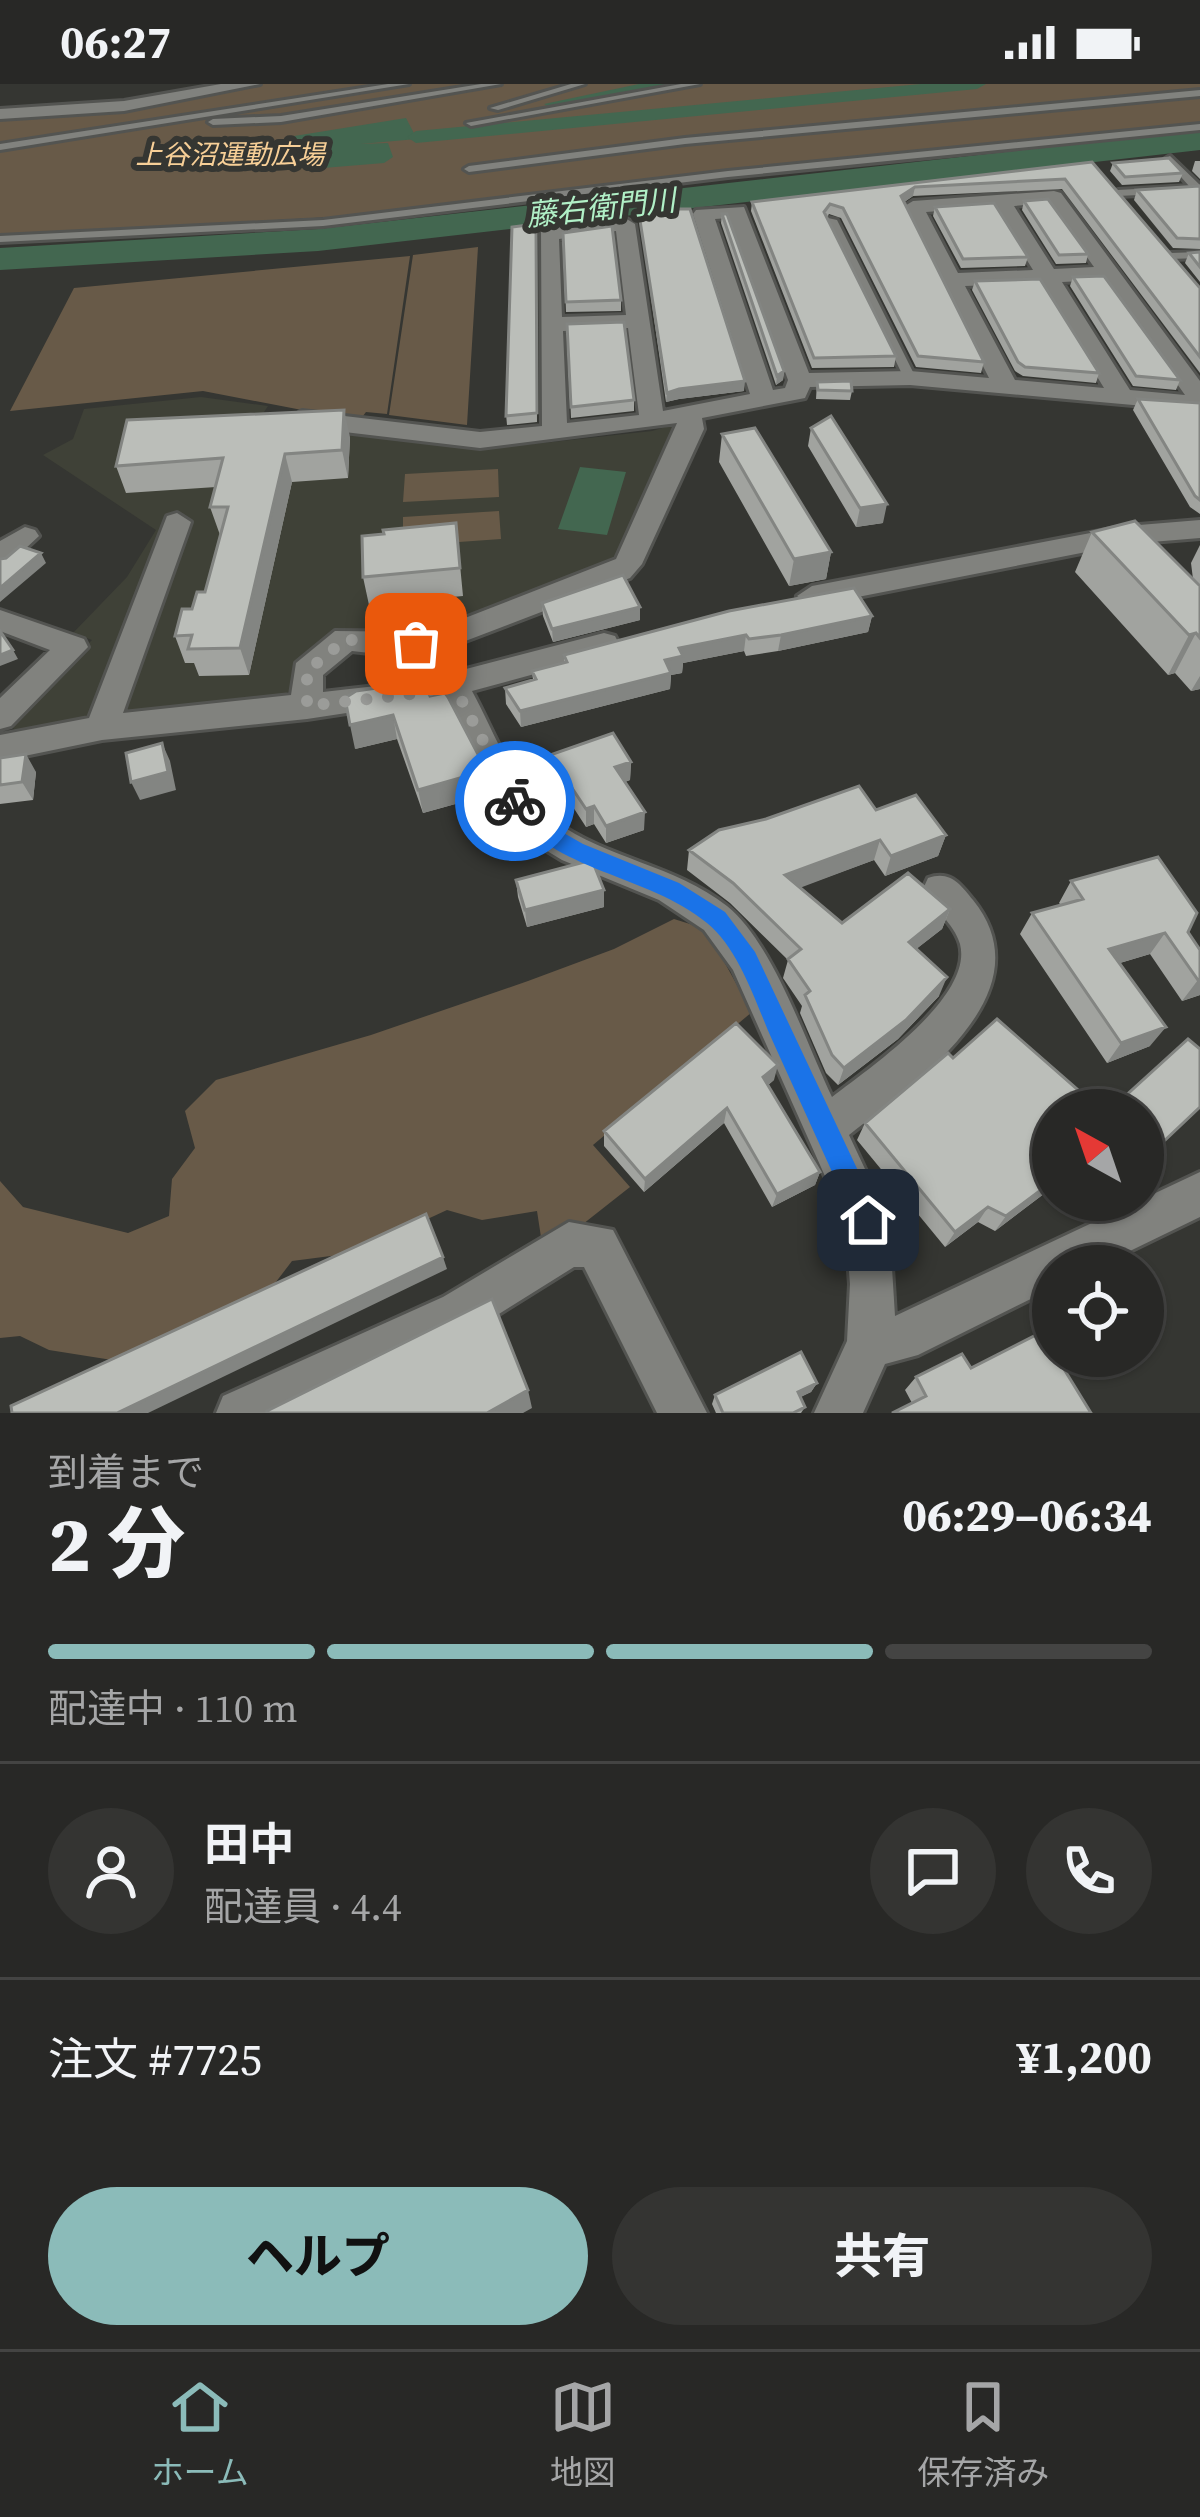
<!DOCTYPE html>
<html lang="ja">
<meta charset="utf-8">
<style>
body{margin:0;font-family:"Source Serif 4","Noto Sans JP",serif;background:#343432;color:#f1f3f6;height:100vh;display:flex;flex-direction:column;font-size:45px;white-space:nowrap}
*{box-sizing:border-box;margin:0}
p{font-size:39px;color:#a5a6a7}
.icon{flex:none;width:66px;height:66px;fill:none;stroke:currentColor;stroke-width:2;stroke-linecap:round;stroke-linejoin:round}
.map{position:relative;height:1329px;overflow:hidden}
.sheet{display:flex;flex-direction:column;background:#282826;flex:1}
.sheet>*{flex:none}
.needle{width:78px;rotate:320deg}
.fabs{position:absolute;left:1032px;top:1005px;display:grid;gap:24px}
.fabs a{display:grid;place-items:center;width:132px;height:132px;border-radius:50%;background:#282826;box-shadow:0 3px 9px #0004,0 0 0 3px #444443;font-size:60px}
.pin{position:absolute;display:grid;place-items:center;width:102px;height:102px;color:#fff;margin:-51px;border-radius:24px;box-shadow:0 6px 18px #0006}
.courier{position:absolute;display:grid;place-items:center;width:120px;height:120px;margin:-60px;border:9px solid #1a73e8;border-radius:50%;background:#fff;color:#222;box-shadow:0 3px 15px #0007}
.headline em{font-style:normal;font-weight:800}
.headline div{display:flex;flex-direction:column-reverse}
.headline{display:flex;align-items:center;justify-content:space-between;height:204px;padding:0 48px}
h1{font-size:78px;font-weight:800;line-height:90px}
.bar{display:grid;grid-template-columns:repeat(4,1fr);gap:18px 12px;align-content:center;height:144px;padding:0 48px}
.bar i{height:15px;border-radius:9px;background:#444443}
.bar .active{background:#8bbbb9}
.bar p{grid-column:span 4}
.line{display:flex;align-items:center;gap:30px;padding:0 48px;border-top:3px solid #444443}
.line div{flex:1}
.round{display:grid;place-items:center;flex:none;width:126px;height:126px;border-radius:63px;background:#343432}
.button{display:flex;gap:24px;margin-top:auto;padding:24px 48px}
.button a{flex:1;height:138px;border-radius:72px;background:#8bbbb9;color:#111;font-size:48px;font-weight:800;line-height:138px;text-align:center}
.button a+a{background:#343432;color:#f1f3f6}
.status{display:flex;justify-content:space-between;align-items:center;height:84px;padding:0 60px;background:#282826;direction:ltr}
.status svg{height:33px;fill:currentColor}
.dock{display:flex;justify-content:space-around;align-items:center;height:168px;border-top:3px solid #444443;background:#282826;font-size:33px;color:#a5a6a7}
.dock a{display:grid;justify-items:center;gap:6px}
.dock .active{color:#8bbbb9}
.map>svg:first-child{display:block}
.built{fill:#3f4137}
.green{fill:#685a48}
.water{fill:#436750}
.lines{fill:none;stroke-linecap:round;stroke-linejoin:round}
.canal{fill:#436750;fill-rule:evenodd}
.river{fill:#436750;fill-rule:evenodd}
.lane-casing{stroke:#535451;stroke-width:6}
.street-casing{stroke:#535451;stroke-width:6}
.lane{fill:#81827e;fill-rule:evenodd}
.street{fill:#81827e;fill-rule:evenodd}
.wall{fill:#a1a39f}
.shaded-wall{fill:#838582}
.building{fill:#bbbeb9;stroke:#838582;stroke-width:3}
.route{fill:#1a73e8}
.done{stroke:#9b9c99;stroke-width:12;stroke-dasharray:0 21.6}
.labels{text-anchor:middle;stroke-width:12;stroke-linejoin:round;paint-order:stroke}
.far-park-label{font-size:27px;font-style:italic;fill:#f7cf97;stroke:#353632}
.far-water-label{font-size:30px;font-style:italic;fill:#b1f0c7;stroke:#353632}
</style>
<div class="status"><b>06:27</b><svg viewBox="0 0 49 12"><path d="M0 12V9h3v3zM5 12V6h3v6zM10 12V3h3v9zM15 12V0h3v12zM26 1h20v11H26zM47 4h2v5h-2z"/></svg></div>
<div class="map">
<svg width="1200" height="1329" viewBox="0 0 1200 1329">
<rect width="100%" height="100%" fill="#353632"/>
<path class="built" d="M201,313L268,322L260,334L460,359L525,361L652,347L679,339L615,480L456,537L436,550L341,549L294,605L282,611L19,649L13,644L20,628L92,556L73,549L127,493L156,446L43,371L73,355L84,325Z"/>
<path class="green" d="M231,0H1200V41L350,132L0,151V30L71,28Z
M478,163L467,341L389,331L413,171Z
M410,172L387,330L366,328L359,337L203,307L10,327L74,204Z
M498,385L499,413L403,418L405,390Z
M499,427L501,455L403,462V433Z
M674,835L706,845L752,928L593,1061L630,1103L583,1140L541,1153L537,1127L482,1136L447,1126L354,1169L292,1177L266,1211L112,1276L49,1266L20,1252L0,1254V1097L23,1123L128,1149L169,1132L172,1095L195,1064L185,1027L216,996L371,951L528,897L614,865Z"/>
<path class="water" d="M406,34L417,55L360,60L388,59L393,73L384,79L311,85L305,81V65L284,67L288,53Z
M580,383L626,388L607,451L558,445Z"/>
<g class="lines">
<path class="canal" d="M639,0H679L553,25L544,20Z
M921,0H986L977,5L416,59L407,53L416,47Z"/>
<path class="river" d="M1200,46V66L318,167L0,186V164L318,145Z"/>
<defs>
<path id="lane" d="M388,0H409L0,66V60Z
M481,0H501L281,38L213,41L208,38L213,35L281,32Z
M571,0H585L498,26L490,24Z
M681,0H700L471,42L466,39Z
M1200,6V12L685,60L469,88L464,85L469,82L685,54Z
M1200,40V46L728,93L323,142L0,158V152L323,136L728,87Z
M1170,72L1200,101V108L1118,112L1113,109L1118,106L1189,102L1165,75Z
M828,134L837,136L916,294L914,297H906L904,294L827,136Z
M1200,168V174L1170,175L1165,172L1170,169Z"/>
<path id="street" d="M221,0H260L124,27L0,35V25L124,17Z
M1054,107L1061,109L1200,297V327L910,301L810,303L805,314L702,334L704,345L642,480L630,494L434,569L405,573L352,567L323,591V608L420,597L604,549L615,552L619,560L615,568L472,607C495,649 515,708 555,737C607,775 675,781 727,822C773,859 806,959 832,1013C868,985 974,913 960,860C954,839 932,824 923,805L928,794C950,786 960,800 973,816C1048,909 915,999 849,1051L889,1136L895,1232L1200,1088V1133L1099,1182H1053V1204L918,1271L885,1280L863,1329H814L847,1257L850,1200L845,1137L733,886L704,846L659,816L562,776L529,756L506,733L445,614L307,635L102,656L0,677V651L89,634L167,432L177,429L191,438L123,629L291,611L296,579L335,547L429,548L616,475L677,339L480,364L302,343L289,335L302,327L480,348L542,342L541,146L625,134L635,140L663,327L750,310L693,130L696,126L744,123L809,289L910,287L989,294L903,123L913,117ZM1048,119L1094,183L1054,185L1014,122ZM994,123L1033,186L958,189L926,128ZM729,134L788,296L785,304L773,306L715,135ZM616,147L626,231L562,233L559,155ZM1103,196L1185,311L1130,306L1062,198ZM1040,199L1104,304L1015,296L965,202ZM628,244L639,331L567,339L563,247Z
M1200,436V454L1127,460L812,522L797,512L812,502L1127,442Z
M25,443L35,446L39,452L10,479L0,481V457Z
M0,526L84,555L88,563L11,642L0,645V614L50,566L0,547Z
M569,1138L613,1146L707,1329H657L584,1183H574L475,1245L298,1329H216L223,1312L443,1213Z"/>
</defs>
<use href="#lane" class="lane-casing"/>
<use href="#street" class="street-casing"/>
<use href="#lane" class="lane"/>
<use href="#street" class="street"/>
</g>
<path class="wall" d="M1195,77H1200V95L1192,87Z
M1092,78L1200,204V289L1062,105L913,112L904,118L984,278L981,289L916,283L841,134L829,130L827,133L896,272L894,283L812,284L751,127L752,118Z
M1113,79L1183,89L1179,98L1122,101L1110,87Z
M1200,102V165L1173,164L1134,116L1137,106Z
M1024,117L1088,170L1086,179L1056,180L1022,126Z
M935,123L1028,173L1025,182L961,184L933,132Z
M639,130L744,307L679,315L666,318Z
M722,130L784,287L783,296L776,301L721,139Z
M536,140L537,338L507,341L505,318Z
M563,149L621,216V227L566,228Z
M1200,168V198L1185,179L1189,169Z
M1073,193L1180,296L1176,306L1133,302L1070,202Z
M975,197L1099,289L1096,299L1023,292L1015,287L972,206Z
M567,240L634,316V327L571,334Z
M817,298L852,307L850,316L816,315Z
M1138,315L1200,319V430L1190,423L1133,326Z
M811,344L883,439L856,443L808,362Z
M722,350L831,468L826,495L789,502L719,378Z
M350,353L348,394L292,398L249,591L199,592L194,579H185L175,552L205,508L220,451L210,423L216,403L126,409L116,382Z
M456,439L463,512L369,521L363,493Z
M1092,448L1193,495L1191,479L1200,461V605L1191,607L1175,589L1168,591L1075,488Z
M542,519L640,523V536L553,558L543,532Z
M872,532L868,548L778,567L746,572L744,567L683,579L682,589L671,591L670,605L521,643L506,620L505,604L533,596L532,587L564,579V571Z
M430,612L484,700L476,703L477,714L423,729L397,655L355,665Z
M550,671L631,678L630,696L625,698L644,746L606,759L594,740L586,743L551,689Z
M0,674L36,688L33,716L0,720Z
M876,726L946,751L938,772L885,792L874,776L800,803L842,839L950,825L942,845L916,865L939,912L898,955L838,1001L826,989L800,929L802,922L783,894L788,876L730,819L687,786L689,766L766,735Z
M516,796L604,823L527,843L518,813Z
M1071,797L1188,848L1200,866V911L1182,917L1150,870L1120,879L1150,962L1107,979L1020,850L1032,829L1061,821L1059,819Z
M953,974L1053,1026V1103L995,1147L978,1138L945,1163L857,1056L865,1039Z
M774,996L768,1001L820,1088L815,1101L772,1123L724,1039L644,1108L604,1062V1047Z
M971,1284L1091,1329L912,1319L905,1306L916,1293Z
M817,1299L811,1308L800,1313L805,1323L801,1329H716L712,1320L715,1311Z"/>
<path class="shaded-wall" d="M915,103L913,112L899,122L901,112Z
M784,287L783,296L776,301L777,292Z
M745,297L744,307L679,315L666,318L667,309L679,305Z
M344,326L350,353L348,394L342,366Z
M285,370L292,398L249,591L240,564Z
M887,420L883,439L856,443L860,424Z
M831,468L826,495L789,502L794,475Z
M41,469L46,479L0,518V504Z
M640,523V536L553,558L552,545Z
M872,532L868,548L778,567L781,551Z
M1196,549L1175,589L1168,591L1189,551Z
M746,551L744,567L683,579L682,589L671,591L670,605L521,643L520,627L665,576L679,564Z
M13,566L18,575L0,582V571Z
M1200,592V605L1191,607Z
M393,631L397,655L355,665L350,641Z
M162,659L170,677L176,706L140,716L131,698Z
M26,670L36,688L33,716L22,698Z
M481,676L484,700L476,703L477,714L423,729L418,706Z
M631,678L630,696L615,701V683Z
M594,722V740L586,743V725Z
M645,728L644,746L606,759V742Z
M946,751L938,772L885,792L891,772Z
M880,756L874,776L781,811L785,791Z
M604,806V823L527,843L525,826Z
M950,825L942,845L901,877L909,858Z
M1165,849L1150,870L1096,886L1109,865Z
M947,893L939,912L898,955L838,1001L844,984Z
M1198,896H1200V911L1182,917Z
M1166,943L1150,962L1107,979L1121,959Z
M778,981L774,996L760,1008L763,993Z
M727,1024L724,1039L644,1108L645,1095Z
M820,1088L815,1101L772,1123L777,1110Z
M1053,1097V1103L995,1147L1006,1132Z
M988,1123L978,1138L945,1163L955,1148Z
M443,1173L447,1185L148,1329H117Z
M817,1299L811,1308L793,1317L798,1308Z
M528,1306L532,1324L523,1329H487Z"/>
<path class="building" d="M1169,74L1183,89L1125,93L1113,79Z
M1092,78L1200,204V273L1065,95L915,103L901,112L984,278L918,272L843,124L830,120L824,128L896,272L814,274L752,118Z
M1200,102V155L1177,154L1137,106Z
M1048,115L1088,170L1059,171L1024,117Z
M994,119L1028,173L963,175L935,123Z
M660,125H690L745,297L679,305L667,309L639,130Z
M722,130H727L784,287L777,292Z
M536,140L537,329L506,332L512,143Z
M612,142L621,216L566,218L563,149Z
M1200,168V183L1189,169Z
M1104,192L1180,296L1136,292L1073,193Z
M1040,195L1099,289L1025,283L1018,278L975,197Z
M624,238L634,316L571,323L567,240Z
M851,297L852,307L818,306L817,298Z
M1138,315L1200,319V416L1195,412Z
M344,326L342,366L285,370L240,564L188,565L192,551L175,552L182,525H192L197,508H205L228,423H210L223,374L116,382L127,336Z
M831,332L887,420L860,424L811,344Z
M755,344L831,468L794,475L722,350Z
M1135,437L1200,502V554L1196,549L1189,551L1092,448Z
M456,439L460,484L363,493L362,452L384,450L383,446Z
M20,462L41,469L0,504V475L6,474Z
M623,491L640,523L552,545L542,519Z
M854,504L872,532L781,551L749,555L746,551L679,564L683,572L665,576L671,589L520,627L505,604L536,595L532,587L567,578L564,571L729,527Z
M0,547L13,566L0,571Z
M425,597L430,612L445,609L448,613L481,676L471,681L474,690L418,706L393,631L350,641L345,614L356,607Z
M613,649L631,678L615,683L645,728L606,742L594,722L586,725L550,671Z
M162,659L168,688L131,698L126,669Z
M26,670L22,698L0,701V674Z
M859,702L876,726L916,711L946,751L891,772L880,756L785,791L842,839L908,789L950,825L909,858L947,893L906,936L844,984L832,971L805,911L810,907L788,875L801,865L733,799L689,766L719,746L766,735Z
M1158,773L1197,829L1188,848L1200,866V896H1198L1165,849L1109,865L1166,943L1121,959L1032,829L1083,815L1071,797Z
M592,776L604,806L525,826L516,796Z
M997,935L1101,1026H1053V1097L1006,1132L988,1123L955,1148L865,1039L948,969L953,974Z
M736,939L778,981L763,993L820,1088L777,1110L727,1024L645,1095L604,1047Z
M1188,955L1200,965V1023L1143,1077V1026H1110Z
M426,1130L443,1173L117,1329H12L11,1322Z
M492,1215L528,1306L487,1329H267V1327Z
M1042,1248L1053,1266V1272H1056L1091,1329H892L926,1312L916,1293L962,1270L971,1284Z
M801,1268L817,1299L798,1308L805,1323L793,1329H723L715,1311Z"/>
<path class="route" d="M515,709L548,740L583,760L679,799L725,828L755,868L877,1127L881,1136L877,1145L868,1149L858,1145C830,1083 802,1022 774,960C756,921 741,867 707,839C645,788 549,789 504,717Z"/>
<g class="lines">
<path class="done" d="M416,560L388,562L346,555L307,587V622L420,609L453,600L515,717"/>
</g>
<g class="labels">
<g class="far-park-label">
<text x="230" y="80">上谷沼運動広場</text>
</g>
<g class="far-water-label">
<text transform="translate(601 124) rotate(-6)" y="10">藤右衛門川</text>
</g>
</g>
</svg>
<div class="fabs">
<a><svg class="needle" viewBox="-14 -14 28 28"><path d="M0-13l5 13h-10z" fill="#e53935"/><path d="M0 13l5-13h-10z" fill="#a5a6a7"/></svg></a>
<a><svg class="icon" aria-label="locate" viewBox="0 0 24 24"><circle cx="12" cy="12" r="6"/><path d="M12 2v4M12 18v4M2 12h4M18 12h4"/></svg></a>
</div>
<div class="pin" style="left:416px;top:560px;background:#ea580c"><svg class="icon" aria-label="bag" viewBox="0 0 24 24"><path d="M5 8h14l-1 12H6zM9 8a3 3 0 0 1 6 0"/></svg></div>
<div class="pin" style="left:868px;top:1136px;background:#1f2937"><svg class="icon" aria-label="home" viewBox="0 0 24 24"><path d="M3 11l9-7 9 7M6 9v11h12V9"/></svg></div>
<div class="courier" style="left:515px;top:717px"><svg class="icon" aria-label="bike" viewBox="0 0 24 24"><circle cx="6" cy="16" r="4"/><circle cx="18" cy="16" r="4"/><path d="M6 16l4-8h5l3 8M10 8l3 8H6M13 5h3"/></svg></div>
</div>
<section class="sheet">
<div class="headline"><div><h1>2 分</h1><p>到着まで</p></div><em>06:29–06:34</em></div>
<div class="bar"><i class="active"></i><i class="active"></i><i class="active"></i><i></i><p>配達中 · 110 m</p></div>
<div class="line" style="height:216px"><a class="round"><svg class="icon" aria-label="person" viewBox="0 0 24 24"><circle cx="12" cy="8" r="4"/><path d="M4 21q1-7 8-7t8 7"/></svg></a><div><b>田中</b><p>配達員 · 4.4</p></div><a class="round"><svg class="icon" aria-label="chat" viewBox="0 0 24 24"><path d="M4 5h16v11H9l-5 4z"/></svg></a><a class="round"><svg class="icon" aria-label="phone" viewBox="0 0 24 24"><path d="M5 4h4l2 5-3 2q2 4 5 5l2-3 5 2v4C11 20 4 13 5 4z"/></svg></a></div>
<div class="line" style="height:156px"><div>注文 #7725</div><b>¥1,200</b></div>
<div class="button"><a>ヘルプ</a><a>共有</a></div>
</section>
<nav class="dock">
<a class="active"><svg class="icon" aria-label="home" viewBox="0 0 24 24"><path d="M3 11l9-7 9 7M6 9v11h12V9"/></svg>ホーム</a>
<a><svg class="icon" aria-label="map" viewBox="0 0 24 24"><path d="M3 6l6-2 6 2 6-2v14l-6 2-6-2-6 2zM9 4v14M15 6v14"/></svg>地図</a>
<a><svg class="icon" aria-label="saved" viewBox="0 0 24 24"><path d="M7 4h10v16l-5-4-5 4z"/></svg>保存済み</a>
</nav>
